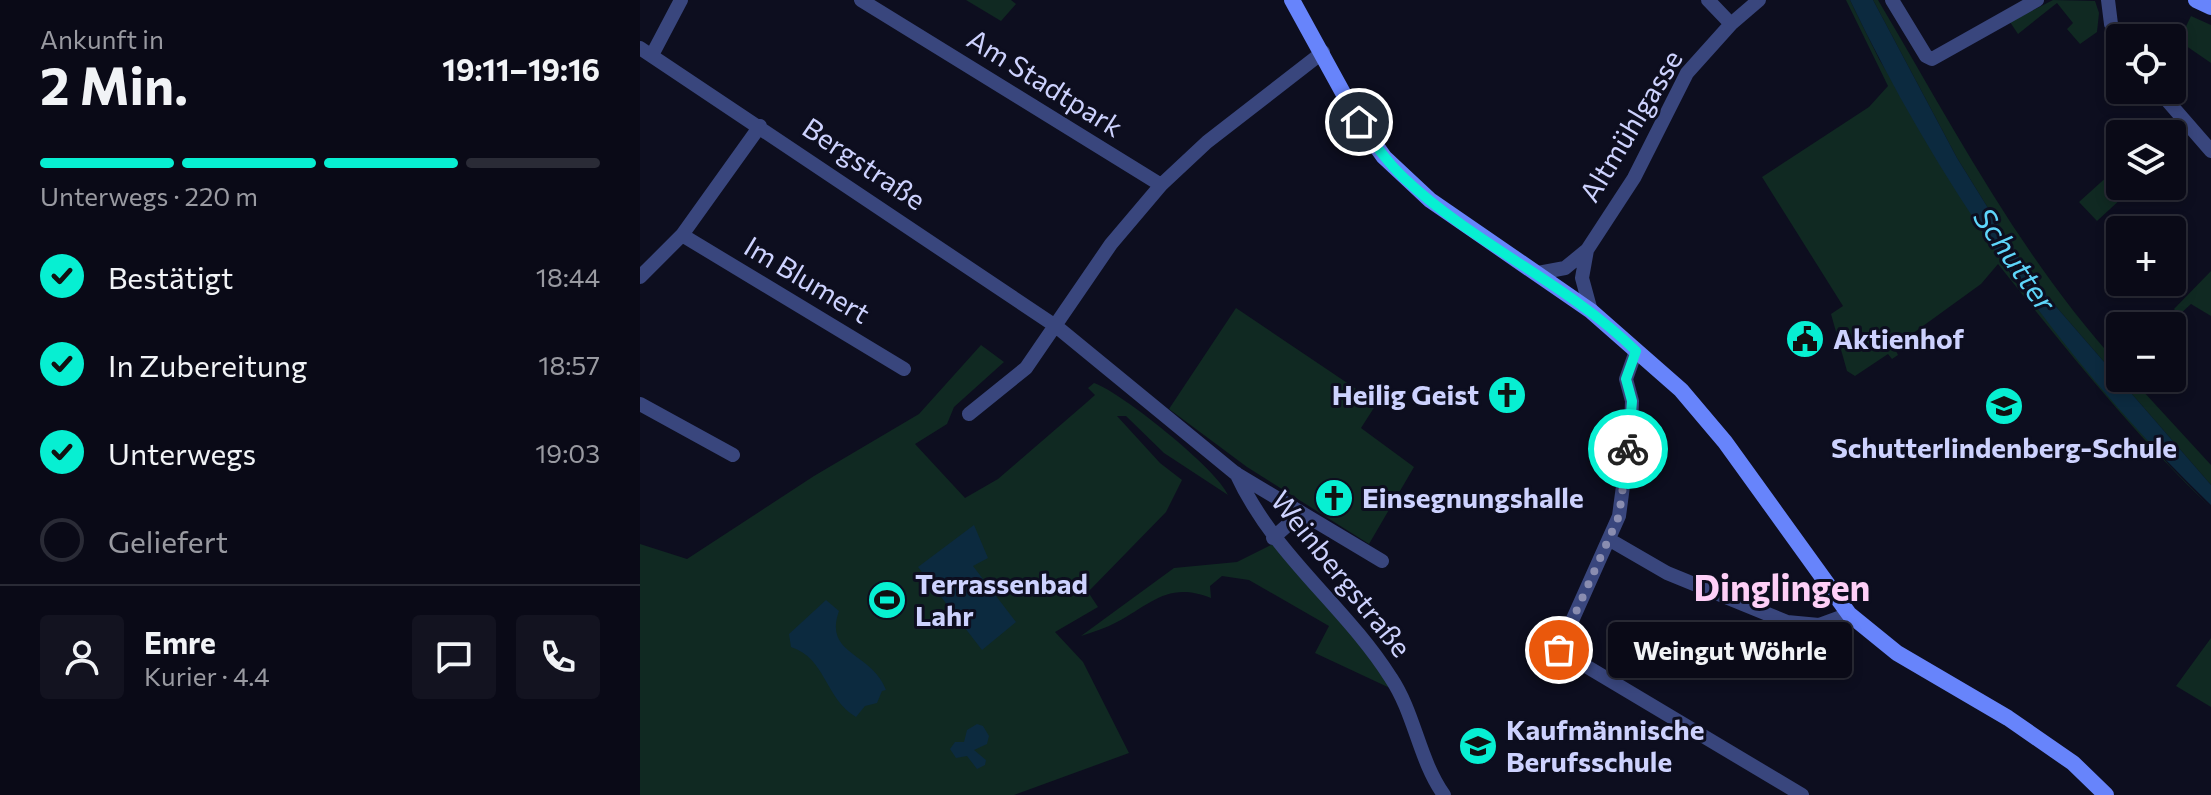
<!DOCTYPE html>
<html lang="de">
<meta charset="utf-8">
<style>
body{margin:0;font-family:Commissioner,sans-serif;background:#131320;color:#f1f3f6;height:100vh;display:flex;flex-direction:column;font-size:30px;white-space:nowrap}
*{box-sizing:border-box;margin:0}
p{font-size:26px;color:#999aa1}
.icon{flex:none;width:44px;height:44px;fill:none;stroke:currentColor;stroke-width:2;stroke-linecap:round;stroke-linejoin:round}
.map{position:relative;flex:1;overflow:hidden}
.panel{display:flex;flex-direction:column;background:#0a0a17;width:640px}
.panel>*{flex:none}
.tools{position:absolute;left:1466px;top:24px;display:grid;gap:16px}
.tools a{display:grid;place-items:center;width:80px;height:80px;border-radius:8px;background:#0a0a17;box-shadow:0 4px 12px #0003,0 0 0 2px #2a2b36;font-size:40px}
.pin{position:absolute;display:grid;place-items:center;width:68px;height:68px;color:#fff;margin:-34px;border:4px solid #fff;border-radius:50%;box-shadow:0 2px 8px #0007}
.courier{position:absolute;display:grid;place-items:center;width:80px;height:80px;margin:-40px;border:6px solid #07efd2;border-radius:50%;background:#fff;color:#222;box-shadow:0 2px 10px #0007}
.bubble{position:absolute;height:56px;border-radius:8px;background:#0a0a17;box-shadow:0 4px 12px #0003,0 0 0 2px #2a2b36;font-size:26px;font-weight:700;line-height:56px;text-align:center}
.head em{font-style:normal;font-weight:700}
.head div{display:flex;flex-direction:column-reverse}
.head{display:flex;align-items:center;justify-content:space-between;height:136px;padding:0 40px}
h1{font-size:52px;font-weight:700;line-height:60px}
.bar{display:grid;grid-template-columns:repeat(4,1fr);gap:12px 8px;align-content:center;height:96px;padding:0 40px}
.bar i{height:10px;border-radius:6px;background:#2a2b36}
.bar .current{background:#07efd2}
.bar p{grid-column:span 4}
.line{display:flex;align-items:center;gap:20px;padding:0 40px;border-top:2px solid #2a2b36}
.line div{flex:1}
.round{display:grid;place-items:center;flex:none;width:84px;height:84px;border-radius:8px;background:#131320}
ol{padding:0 40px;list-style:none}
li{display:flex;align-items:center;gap:24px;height:88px}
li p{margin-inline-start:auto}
li .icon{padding:8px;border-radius:50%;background:#07efd2;color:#111;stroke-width:4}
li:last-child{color:#999aa1}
li i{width:44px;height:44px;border:4px solid #2a2b36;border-radius:50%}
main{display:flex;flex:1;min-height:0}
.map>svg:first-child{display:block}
.green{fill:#102922}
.water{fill:#0c2a3f}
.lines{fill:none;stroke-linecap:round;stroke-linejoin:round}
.street{stroke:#39467d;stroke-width:14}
.secondary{stroke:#6784fb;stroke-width:16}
.done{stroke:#8a8db0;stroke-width:8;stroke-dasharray:0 14.4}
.route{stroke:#07efd2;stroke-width:10}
.labels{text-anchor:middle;stroke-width:6;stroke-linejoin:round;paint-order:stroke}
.street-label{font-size:28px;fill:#cdd2fe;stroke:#0d0e1f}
.poi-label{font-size:28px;font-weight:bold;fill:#cdd2fe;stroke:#0d0e1f;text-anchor:start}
.water-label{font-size:30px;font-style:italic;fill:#5ed5fa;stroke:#0d0e1f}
.district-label{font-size:36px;font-weight:bold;fill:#fecff7;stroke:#0d0e1f}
</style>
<main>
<section class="panel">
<div class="head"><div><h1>2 Min.</h1><p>Ankunft in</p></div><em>19:11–19:16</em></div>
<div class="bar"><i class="current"></i><i class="current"></i><i class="current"></i><i></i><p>Unterwegs · 220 m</p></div>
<ol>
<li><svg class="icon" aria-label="check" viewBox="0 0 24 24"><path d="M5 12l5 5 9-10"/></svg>Bestätigt<p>18:44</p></li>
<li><svg class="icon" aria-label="check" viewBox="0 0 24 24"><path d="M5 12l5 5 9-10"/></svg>In Zubereitung<p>18:57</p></li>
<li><svg class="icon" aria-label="check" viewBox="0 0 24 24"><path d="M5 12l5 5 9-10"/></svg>Unterwegs<p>19:03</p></li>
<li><i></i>Geliefert</li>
</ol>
<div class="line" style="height:144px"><a class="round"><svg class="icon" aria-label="person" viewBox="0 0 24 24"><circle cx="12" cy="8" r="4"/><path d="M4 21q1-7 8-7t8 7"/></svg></a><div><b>Emre</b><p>Kurier · 4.4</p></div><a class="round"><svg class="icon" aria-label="chat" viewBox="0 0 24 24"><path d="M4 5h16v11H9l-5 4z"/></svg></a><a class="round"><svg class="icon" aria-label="phone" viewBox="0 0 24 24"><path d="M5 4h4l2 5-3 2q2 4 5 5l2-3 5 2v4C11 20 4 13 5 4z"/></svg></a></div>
</section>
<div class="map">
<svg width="1571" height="795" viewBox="0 0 1571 795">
<rect width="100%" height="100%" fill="#0d0e1f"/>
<path class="green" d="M326,0H371L376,4L361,21Z
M1206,0H1210L1239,59L1376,283L1529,465L1571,508C1493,433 1426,349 1358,264L1341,284L1254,347L1258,355L1252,359L1248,354L1215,376L1207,371L1191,314L1203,306L1122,177L1229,107L1248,86Z
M1233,0H1238C1312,125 1381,258 1480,366V378H1491L1571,465V485L1392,279L1317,158Z
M1413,0L1455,1L1459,13L1457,32L1440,44L1427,29L1433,23L1417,3L1378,34L1370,22Z
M1551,16L1571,25V63L1539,41Z
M1480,165V186H1495L1457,221L1439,202Z
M1571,271V316L1551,304L1539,315L1534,309Z
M596,308L737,403L721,428L774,467L729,544L607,467L529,409Z
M341,345L364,362L314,407L307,424L275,444L325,498L358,479L446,403L455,395L448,388L454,383C481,392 577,469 588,495L524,453L486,416H477L520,463L542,480L526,512L448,592L458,607L415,632L443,662L489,753L374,795H0V544L47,559L174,476L279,414Z
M633,544L726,648L752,689L675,653L689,626L609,580L582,576L570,586L571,598C529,581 512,603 477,622C466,628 453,632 441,636L534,568L597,562Z
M1571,638V707L1536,686Z"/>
<path class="water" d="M1210,0H1233L1317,158L1392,279L1571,485V505C1422,362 1299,186 1210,0Z
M334,525L348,558L333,566L376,622L342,650L278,567Z
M186,600L199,611C183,655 232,652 246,690L242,691L237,703L225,706L216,717C185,699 186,658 151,647L149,634Z
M337,724L343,726L349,736L347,744L334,750L346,760L345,765L337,769L327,756L316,758L310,749L315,742H324L327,730Z"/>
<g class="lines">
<path class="street" d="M221,0L521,185
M1068,0L1091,24
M1252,0L1286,56L1292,59L1397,0
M1468,0L1471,24L1480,42
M0,48L417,327L595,473L742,561
M12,55L41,0
M1518,90L1571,151
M42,235L264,369
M898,273L925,268L947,250
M0,277L42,235L120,126
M951,311L942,278L947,250L994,178L1047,73L1091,24L1119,0
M996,351L986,379L992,401L991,426L979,516L919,650L1162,795
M0,404L93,455
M329,414L386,368L471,244L521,185L567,142L683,52
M596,473C634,556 704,604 751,678C775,714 779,760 804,795
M633,538L660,514
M970,540L1027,573L1147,622L1179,625L1209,614"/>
<path class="secondary" d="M652,0L719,122L744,157L790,200L951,311L1041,390L1085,442L1209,614L1257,653L1368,718L1433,763L1466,795
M1556,0L1571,7"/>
</g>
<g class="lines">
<path class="done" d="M919,650L979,516L988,449"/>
<path class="route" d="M719,122C733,142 747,162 765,179C835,245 927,283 996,351L986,379L992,401L988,449"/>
</g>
<defs>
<symbol id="civic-disc" viewBox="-11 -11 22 22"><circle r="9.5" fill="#07efd2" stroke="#0d0e1f"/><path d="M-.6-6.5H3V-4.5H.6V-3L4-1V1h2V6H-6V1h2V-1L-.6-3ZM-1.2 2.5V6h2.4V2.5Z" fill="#111"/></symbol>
<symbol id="church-disc" viewBox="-11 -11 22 22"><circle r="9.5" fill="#07efd2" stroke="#0d0e1f"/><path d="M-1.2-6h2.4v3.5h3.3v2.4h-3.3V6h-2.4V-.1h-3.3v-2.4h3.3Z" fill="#111"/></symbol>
<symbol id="school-disc" viewBox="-11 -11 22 22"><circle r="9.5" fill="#07efd2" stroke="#0d0e1f"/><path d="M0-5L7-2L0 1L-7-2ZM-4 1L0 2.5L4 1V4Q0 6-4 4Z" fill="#111"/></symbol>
<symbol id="stadium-disc" viewBox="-11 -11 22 22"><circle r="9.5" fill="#07efd2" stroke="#0d0e1f"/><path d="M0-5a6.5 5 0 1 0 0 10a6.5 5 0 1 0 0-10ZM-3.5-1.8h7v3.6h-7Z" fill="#111"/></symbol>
</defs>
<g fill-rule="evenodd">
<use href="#civic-disc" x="1143" y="317" width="44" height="44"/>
<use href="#church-disc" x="845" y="373" width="44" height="44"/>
<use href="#school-disc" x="1342" y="384" width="44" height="44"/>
<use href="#church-disc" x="672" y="476" width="44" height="44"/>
<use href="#stadium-disc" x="225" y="578" width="44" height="44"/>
<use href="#school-disc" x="816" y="724" width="44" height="44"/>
</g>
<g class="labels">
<g class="street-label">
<text transform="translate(405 83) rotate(32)" y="10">Am Stadtpark</text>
<text transform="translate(991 126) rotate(-59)" y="10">Altmühlgasse</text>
<text transform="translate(224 164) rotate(34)" y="10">Bergstraße</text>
<text transform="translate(167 280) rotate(31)" y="10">Im Blumert</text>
<text transform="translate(701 574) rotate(51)" y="10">Weinbergstraße</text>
</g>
<g class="poi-label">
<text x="1193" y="349">Aktienhof</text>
<text x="839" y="405" text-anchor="end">Heilig Geist</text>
<text x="1364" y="458" text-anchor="middle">Schutterlindenberg-Schule</text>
<text x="722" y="508">Einsegnungshalle</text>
<text x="275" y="594">Terrassenbad<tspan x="275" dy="32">Lahr</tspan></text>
<text x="866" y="740">Kaufmännische<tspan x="866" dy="32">Berufsschule</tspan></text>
</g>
<g class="water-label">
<text transform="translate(1374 260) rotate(55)" y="10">Schutter</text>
</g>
<g class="district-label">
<text x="1142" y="601">Dinglingen</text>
</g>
</g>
</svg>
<div class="tools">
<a><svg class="icon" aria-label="locate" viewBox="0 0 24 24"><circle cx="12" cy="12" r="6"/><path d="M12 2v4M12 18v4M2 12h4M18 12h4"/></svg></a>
<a><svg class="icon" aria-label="layers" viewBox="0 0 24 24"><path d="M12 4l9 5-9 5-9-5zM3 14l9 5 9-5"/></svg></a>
<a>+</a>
<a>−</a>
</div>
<div class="pin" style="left:919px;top:650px;background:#ea580c"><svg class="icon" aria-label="bag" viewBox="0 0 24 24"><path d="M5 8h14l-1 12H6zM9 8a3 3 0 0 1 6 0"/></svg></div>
<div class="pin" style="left:719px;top:122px;background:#1f2937"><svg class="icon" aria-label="home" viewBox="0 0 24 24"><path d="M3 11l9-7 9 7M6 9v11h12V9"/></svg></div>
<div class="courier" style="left:988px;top:449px"><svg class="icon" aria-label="bike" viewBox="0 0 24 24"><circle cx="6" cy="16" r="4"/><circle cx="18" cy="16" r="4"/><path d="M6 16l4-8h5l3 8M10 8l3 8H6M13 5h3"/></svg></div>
<div class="bubble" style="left:968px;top:622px;width:244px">Weingut Wöhrle</div>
</div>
</main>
